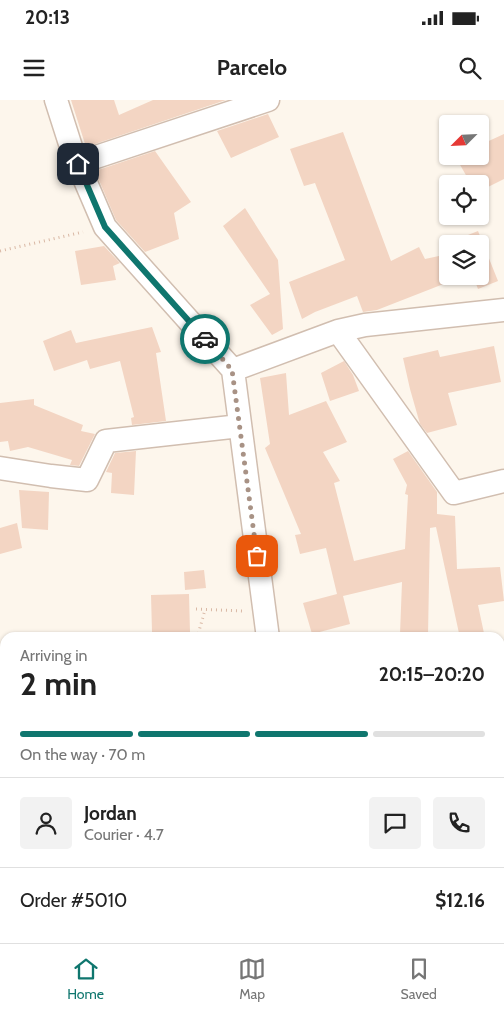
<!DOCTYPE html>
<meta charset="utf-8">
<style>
body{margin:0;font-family:Cabin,sans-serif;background:#f2f2f2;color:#222;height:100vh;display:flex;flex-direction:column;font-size:19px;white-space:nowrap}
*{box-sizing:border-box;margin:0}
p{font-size:16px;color:#767676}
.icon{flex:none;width:28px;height:28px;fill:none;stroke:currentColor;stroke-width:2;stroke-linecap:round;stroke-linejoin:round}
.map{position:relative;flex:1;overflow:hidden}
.details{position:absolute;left:0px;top:532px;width:505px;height:311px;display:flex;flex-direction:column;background:#fff;border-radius:15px 15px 0 0;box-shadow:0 1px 4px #0004}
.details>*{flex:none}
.needle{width:32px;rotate:246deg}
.tools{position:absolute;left:439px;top:15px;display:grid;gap:10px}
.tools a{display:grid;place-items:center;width:50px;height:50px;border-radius:5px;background:#fff;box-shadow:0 1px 4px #0004;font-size:25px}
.pin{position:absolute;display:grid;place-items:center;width:42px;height:42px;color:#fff;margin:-21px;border-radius:10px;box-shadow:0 2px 8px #0006}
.courier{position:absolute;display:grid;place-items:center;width:50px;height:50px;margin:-25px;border:4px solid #0f766e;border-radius:50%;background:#fff;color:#222;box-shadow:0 1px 6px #0007}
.headline em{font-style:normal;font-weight:800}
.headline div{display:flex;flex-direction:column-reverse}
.headline{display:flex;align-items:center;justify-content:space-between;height:85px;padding:0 20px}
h1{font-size:32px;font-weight:800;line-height:38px}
.bar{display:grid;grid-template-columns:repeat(4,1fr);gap:8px 5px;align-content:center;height:60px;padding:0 20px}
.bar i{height:6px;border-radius:4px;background:#e0e0e0}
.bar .active{background:#0f766e}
.bar p{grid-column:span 4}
.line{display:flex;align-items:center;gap:12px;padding:0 20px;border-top:1px solid #e0e0e0}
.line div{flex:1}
.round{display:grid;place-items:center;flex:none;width:52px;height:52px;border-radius:5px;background:#f2f2f2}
.status{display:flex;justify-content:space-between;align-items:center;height:35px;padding:0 25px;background:#fff;direction:ltr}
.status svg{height:14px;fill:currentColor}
header{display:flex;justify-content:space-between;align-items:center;height:65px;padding:0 20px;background:#fff;font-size:22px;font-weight:800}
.tabs{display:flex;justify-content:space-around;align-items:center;height:70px;border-top:1px solid #e0e0e0;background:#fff;font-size:14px;color:#767676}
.tabs a{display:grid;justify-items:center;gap:2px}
.tabs .active{color:#0f766e}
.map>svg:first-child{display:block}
.education{fill:#f3e8fa}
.building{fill:#f3d5c3}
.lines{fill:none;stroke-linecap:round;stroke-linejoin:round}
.minor-casing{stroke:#d1beb0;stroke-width:25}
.path{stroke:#d9b8a5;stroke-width:3;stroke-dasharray:1 4;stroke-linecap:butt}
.minor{stroke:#fff;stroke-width:22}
.done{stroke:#a89285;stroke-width:5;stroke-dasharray:0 9}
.route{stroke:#0f766e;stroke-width:6}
</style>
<div class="status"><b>20:13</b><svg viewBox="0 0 49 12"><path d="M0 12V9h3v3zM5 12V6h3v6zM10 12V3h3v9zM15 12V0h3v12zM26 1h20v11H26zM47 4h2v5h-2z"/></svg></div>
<header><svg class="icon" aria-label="menu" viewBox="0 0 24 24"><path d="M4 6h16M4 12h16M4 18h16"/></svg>Parcelo<svg class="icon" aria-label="search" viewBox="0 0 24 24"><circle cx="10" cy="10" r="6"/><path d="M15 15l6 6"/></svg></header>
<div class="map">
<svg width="504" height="843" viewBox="0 0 504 843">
<rect width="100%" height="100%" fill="#fdf6ec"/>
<path class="education" d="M500,834H504V843H346L345,839H500Z"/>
<path class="building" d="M71,0H114L119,15L153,0H226L86,47Z
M268,14L279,37L231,58L217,31Z
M343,32L391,161L419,147L425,159L448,154V176H464L377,210L363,212L357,196L315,212L302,219L289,182L345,160L315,83L304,86L290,49Z
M504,34V79L480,91V84H471L455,56H480V45Z
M155,51L191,102L174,113L179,139L145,152L116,120L95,71Z
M245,108L278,160L283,229L272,235L250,205L270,194L223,126Z
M478,131L498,181L478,189L473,176H480V144H460L458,139Z
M104,146L120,163L113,166L116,180L81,185L75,151Z
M152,227L161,252L156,253L166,321L132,325L131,318L134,317L120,261L90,269L87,260L54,271L43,241L71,230L76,243Z
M494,246L501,282L448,293L457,325L427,333L420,324L410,289L403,258L438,250L440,257Z
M344,261L353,275L359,291L330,301L321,273Z
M286,273L289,315L326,301L347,342L323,352L340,381L334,383L354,461L405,449L408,395L405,394L407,385L393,359L408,351L437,392V414L455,416L457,469L500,467L504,501L478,505L485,538H460L436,427L430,428L428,535L400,534L402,482L343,496L350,524L312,534L303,503L337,494L326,448L300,454L295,435L301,434L265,348L270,344L260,278Z
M34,299V305L83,325L81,331L95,334L79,366L70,365L72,360L28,347L10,351L8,341L0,342V303Z
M136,351L134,395L111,393L112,373L106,372L115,353Z
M19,390L49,392L48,430L22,428Z
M17,423L22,448L0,454V428Z
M204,470L206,488L185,490L184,472Z
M189,494L190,532H152L151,495Z"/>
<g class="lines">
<defs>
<path id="minor" d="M56,0L72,50L105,127L233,270
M78,63L268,0
M338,231L454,393L504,381
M233,270L338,231L365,225L504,210
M233,270L268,538
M0,368L51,376L87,380L106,341L240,326
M500,647H504
M0,653L5,659
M300,839L301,843
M43,843L51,839"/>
</defs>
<use href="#minor" class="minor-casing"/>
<path class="path" d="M0,151L83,132
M196,509L242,511
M197,538L205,510"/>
<use href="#minor" class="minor"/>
</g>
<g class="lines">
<path class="done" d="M205,239L232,270L257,456"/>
<path class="route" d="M78,64L105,127L205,239"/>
</g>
</svg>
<div class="tools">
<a><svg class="needle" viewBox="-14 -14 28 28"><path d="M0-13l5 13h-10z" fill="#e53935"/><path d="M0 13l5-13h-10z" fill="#767676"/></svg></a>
<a><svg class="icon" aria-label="locate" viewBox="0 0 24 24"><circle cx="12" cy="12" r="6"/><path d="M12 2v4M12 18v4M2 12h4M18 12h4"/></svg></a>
<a><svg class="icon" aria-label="layers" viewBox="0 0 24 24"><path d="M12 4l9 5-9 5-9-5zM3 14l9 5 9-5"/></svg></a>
</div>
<div class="pin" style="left:257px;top:456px;background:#ea580c"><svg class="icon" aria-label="bag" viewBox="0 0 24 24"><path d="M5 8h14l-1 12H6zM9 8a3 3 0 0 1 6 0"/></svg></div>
<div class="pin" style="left:78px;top:64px;background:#1f2937"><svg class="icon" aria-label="home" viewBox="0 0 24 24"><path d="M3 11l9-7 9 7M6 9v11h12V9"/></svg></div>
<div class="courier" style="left:205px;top:239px"><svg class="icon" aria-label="car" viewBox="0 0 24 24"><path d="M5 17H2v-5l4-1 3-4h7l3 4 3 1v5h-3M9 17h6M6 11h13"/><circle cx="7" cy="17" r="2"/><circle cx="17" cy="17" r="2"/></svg></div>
<section class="details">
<div class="headline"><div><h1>2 min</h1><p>Arriving in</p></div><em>20:15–20:20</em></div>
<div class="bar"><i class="active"></i><i class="active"></i><i class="active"></i><i></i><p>On the way · 70 m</p></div>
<div class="line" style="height:90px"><a class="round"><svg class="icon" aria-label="person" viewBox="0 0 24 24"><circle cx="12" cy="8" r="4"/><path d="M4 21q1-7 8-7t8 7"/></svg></a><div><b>Jordan</b><p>Courier · 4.7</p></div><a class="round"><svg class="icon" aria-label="chat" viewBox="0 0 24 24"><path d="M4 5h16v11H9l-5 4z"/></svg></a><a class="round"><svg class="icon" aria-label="phone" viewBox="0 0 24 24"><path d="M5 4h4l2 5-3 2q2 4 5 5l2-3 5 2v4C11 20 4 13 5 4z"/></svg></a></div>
<div class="line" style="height:65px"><div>Order #5010</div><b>$12.16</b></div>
</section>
</div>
<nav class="tabs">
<a class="active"><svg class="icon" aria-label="home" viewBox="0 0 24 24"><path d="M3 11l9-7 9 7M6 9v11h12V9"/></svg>Home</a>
<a><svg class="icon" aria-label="map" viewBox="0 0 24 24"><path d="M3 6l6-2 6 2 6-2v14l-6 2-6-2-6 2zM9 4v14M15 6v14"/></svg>Map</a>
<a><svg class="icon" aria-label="saved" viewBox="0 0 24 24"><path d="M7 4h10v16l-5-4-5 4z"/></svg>Saved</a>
</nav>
